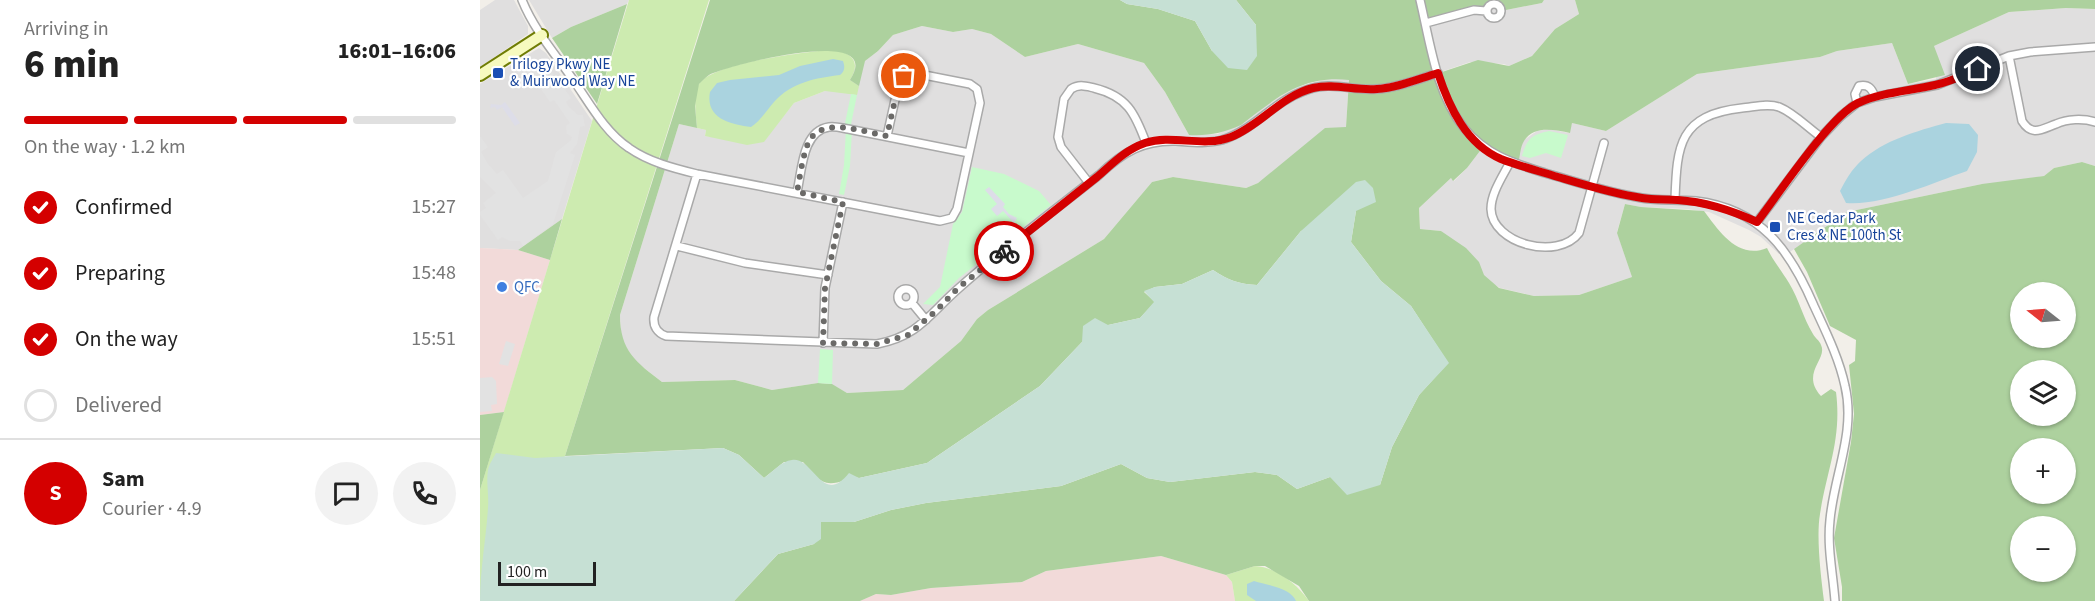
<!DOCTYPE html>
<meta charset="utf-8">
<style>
body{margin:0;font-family:"Source Sans 3",sans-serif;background:#f2f2f2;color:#222;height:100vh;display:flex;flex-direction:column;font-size:22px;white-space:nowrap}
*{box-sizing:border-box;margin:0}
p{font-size:20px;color:#767676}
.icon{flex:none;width:33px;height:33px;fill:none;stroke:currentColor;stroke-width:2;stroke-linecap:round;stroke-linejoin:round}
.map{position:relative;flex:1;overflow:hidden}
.details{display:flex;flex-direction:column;background:#fff;width:480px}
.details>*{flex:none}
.needle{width:39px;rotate:287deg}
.controls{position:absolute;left:1530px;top:282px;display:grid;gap:12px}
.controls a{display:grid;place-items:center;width:66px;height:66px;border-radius:50%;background:#fff;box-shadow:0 2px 4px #0004;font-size:30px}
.scale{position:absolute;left:18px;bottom:15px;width:98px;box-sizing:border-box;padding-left:6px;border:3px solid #222;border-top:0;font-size:16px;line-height:21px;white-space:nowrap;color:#222;-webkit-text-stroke:4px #fff;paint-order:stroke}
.pin{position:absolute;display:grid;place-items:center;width:51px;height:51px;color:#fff;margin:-26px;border:3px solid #fff;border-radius:50%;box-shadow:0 2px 6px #0007}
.courier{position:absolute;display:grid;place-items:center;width:60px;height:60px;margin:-30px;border:4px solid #d40000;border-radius:50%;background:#fff;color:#222;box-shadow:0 2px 8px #0007}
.overview em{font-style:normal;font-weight:800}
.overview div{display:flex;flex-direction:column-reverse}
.overview{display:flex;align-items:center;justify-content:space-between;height:102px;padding:0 24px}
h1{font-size:39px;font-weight:800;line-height:45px}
.bar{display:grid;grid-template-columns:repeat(4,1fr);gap:9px 6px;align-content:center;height:72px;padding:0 24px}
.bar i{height:8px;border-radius:4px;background:#e0e0e0}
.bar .selected{background:#d40000}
.bar p{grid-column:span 4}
.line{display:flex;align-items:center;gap:15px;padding:0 24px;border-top:2px solid #e0e0e0}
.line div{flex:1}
.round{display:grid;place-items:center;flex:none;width:63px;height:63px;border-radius:32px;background:#f2f2f2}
ol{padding:0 24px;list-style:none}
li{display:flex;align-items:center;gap:18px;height:66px}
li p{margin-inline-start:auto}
li .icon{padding:6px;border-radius:50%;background:#d40000;color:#fff;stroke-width:4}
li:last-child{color:#767676}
li i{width:33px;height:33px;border:3px solid #e0e0e0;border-radius:50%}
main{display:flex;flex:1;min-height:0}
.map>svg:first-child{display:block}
.residential{fill:#e0dfdf}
.commercial{fill:#f2dad9}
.grass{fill:#cdebb0}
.forest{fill:#add19e;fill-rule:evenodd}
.wetland{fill:#c6e0d4}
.park{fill:#c8facc}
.parking{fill:#e2e2e2}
.plaza{fill:#dddde8}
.water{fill:#aad3df}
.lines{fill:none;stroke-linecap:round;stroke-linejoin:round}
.street-casing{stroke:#a9a9a9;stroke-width:10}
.secondary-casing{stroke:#707d05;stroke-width:14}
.street{stroke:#fff;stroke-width:7}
.secondary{stroke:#f7fabf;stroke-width:10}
.done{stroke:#6b6a68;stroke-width:6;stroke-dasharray:0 10.8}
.route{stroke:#d40000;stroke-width:8}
.transit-dot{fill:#1a4fb4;stroke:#fff;stroke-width:2}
.shop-dot{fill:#3f7fe0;stroke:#fff;stroke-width:2}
.labels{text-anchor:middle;stroke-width:4.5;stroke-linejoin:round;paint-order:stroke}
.transit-label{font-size:15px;fill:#164399;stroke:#fff;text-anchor:start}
.shop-label{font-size:15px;fill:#366cbe;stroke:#fff;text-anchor:start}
</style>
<main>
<section class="details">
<div class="overview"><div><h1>6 min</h1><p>Arriving in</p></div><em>16:01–16:06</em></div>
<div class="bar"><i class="selected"></i><i class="selected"></i><i class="selected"></i><i></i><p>On the way · 1.2 km</p></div>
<ol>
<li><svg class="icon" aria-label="check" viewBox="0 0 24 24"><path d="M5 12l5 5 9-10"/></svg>Confirmed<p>15:27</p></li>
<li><svg class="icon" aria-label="check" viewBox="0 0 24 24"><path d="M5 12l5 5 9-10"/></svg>Preparing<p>15:48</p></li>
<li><svg class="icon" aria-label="check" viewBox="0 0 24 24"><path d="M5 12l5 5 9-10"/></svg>On the way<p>15:51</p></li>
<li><i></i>Delivered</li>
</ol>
<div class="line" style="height:108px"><b class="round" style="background:#d40000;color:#fff">S</b><div><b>Sam</b><p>Courier · 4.9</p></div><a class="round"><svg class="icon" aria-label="chat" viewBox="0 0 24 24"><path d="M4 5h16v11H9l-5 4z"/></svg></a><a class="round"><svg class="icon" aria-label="phone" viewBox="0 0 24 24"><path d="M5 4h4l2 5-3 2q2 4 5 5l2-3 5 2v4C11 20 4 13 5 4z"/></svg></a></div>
</section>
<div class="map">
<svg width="1615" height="601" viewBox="0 0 1615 601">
<rect width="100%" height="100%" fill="#f2efe9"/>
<path class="residential" d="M15,0H34L48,26V34L0,67V10Z
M49,0H149L147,4L91,27L72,38Z
M1064,0H1095L1099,14L1075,29L1052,56L1029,66L1024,64L990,62L958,73L946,23L1006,11L1008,7L1012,4L1017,5L1021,11L1062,3Z
M1586,8L1615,9V166L1602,162L1574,168L1564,176L1513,184H1502L1367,212L1307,254H1299L1281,237L1269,230L1229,212L1206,209L1161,207L1145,204L1137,232L1152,277L1099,295L1054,296L1020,288L1009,281L961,231L940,229L939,208L971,178L974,181L987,168L1003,147L1044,140L1057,131L1069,129L1089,133L1092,123L1126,131L1217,74L1340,57L1357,51L1412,43L1428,84L1456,79L1454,46L1529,12Z
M442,26L473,32L492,29L511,34L545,57L598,44L664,63L685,92L709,135L738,134L814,88L845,79H869L866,127L778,183L766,188L693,177L672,182L624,239L508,310L497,319L481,341L423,390L367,393L351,384L338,383L292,390L255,380L182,382L155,361L146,347L141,336L140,315L199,124L226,130L225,136L283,142L314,103L345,91L398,51L413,35Z
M59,48L66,53L112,121L82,219L38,250L0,248V84Z"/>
<path class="commercial" d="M0,248L38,250L70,260L24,412L0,415Z
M681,556L746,575L752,582L755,601H380L396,594L411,595L451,588L542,582L566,571Z"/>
<path class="grass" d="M149,0H229L85,456L0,601V490Z
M347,50C366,50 384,58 370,80L379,86L377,95L345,91L314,103L284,142L267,145L225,136L226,130L217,128C216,115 213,98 218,86C228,63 322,53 347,50Z
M775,566C796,567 817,584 829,601H755L752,582L746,575Z"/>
<path class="forest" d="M230,0H640L647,4L678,9L715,21L732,51L776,25L756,0H1064L1062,3L1021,11L1017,5L1012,4L1002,10L946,23L959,73L998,60L1029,66L1052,56L1075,29L1099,14L1095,0H1615V9L1586,8L1529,12L1454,46L1465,75L1428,84L1412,43L1357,51L1340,57L1217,74L1126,131L1092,123L1090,133C1075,130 1054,125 1044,141C1040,147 1040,158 1038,164L1003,147L987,168L973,181L971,178L939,208L940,229L961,231L986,248L999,262L1004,275L1019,288L1054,296L1099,295L1152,277L1137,233L1145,204L1161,207L1224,211C1239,231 1258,260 1287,248C1293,261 1302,271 1309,283C1319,299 1323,318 1333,334C1335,338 1340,341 1341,345C1348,359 1320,373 1341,396L1351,389L1356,392C1362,439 1347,469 1340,514C1336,537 1341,577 1344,601H829L819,586L785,566H775L746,575L681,556L566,571L542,582L451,588L411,595L396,594L380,601H254L298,554L334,544L341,522H374L411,510L446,503L581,486L641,464L667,478L690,482L775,472L797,475L817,489L850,477L900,485L912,447L939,395L968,363L931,306L901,281L871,242L876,211L821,231L777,285C759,284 748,280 733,270L702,284L675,287L664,292L675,302L660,318L628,325L602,342L560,386L447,463L379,478C373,476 371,478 365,480C342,489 337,478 323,462H304L284,478L259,455L243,448L85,456ZM442,26L473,32L492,29L511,34L545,57L598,44L664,63L685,92L709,135C729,136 743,133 761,125C796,98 822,75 869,80L866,127L845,128L778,183L766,188L693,177L672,182L624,239L508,310L497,319L481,341L423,390L367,393L352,384L338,383L292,390L255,380L182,382C156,362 140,351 140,315L199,124L217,128L215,106L219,84C222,81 225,78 229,75C246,66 407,23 370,80L379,86L385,61L398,51L413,35Z
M147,4L117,104L72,38L91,27Z
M1602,162L1615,166V601H1362V587L1354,538L1371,442L1374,414L1369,365L1375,361L1376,340L1350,326L1327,272L1314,249L1367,212L1502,184L1564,176L1574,168ZM1540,292H1586V338H1540ZM1540,370H1586V416H1540ZM1586,448V494H1540V448ZM1586,526V572H1540V526Z
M82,219L70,260L38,250Z
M24,412L0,490V415Z"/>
<path class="wetland" d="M640,0H756L776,25L777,56L767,70L748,68L732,51L715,21L678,9L647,4Z
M885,180L893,188L896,202L876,211L871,242L901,281L931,306L969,363L939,395L912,447L900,485L867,495L850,477L817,489L797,475L775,472L690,482L667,478L641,464L581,486L446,503L411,510L374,522H341V539L334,544L298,554L254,601H0C0,570 6,539 8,508C9,495 6,482 8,470C9,464 13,459 16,453L55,458L243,448L259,455L284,478C293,472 301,461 312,460C334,457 342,507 369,473L379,478L447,463L560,386L602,342L603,326L615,318L628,325L660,318L674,302L664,291L675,287L702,284L733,270C748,280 759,284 777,285L821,231L876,182Z"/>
<path class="park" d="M371,94L377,95L370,129L372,130L370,166L364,195L359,194L364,165L366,129L364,128Z
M1069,131L1088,135L1081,158L1066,153L1050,158L1042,156C1047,139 1051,135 1069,131Z
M492,167L524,174L559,191L571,205L479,278L453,305L443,304L460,287L473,224L482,212Z
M340,349L353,350L352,384L338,383Z"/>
<path class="parking" d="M52,57L56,63L62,58L91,98L86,102L88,106L98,115H103L105,126L100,127L97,144L90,153L95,155L73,224L43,246L40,241H30L22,237L18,240L0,215V212L6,208L3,203L16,193L0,177V136L8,147L1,152L8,164L17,174L23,170L43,198L68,181L76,152L91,140L92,137L87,134L86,126L90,123L74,100L70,102L53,78L43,82L35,69Z
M26,341L35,344L28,366L19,364Z
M12,377L16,381L17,404L11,405L12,411L0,412V378Z"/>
<path class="plaza" d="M25,102L40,123L35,126L22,107L17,110L15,107L10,108L11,104L21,105Z
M509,187L525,204L523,207L529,214L537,218L534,223L523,211L517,216L511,209L517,204L505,190Z"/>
<path class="water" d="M353,59L363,61C365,67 365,71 360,75C336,78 312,82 294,102C287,110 281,120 271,127C251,124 225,119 230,92L237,83L250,80L299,75L320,66Z
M1466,123L1489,124L1498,135L1497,152L1487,171C1452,183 1403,206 1366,203L1360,191C1365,181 1372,169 1381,161C1404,140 1437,131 1466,123Z
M774,581C787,585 811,588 816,601H776L767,595V584Z"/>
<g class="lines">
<defs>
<path id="street" d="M42,0C54,30 76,55 94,81C110,104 125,132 149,148C169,162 193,168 217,174L460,221L472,218L477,209L500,103L497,89L490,84L434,73L424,76L419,82L407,136
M940,0C950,42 956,93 984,128C1006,155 1033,163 1065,173C1097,182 1129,193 1162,198C1179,201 1198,199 1216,201C1281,209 1310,250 1334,306C1346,332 1359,358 1365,386C1376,432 1354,475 1350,520C1347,547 1353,574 1355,601
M1007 11a7 7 0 1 1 14 0a7 7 0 1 1-14 0Z
M946,23L994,10L1006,11
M1529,56L1542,121C1552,137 1562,129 1576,124C1587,119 1603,118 1615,122
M1377,103L1375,94L1379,86C1389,84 1392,89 1395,97
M1030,162C1023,176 1011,193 1011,209C1012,244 1078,261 1099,233L1124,143
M217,174L174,317C173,326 177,333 186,336L397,344C439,336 449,314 479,288C524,248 572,212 619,175C643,152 663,140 696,141C711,142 727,144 742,140C774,130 793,102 824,91C852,80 870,91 896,89C917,88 938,79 958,73
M609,183L581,147L578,137L584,99L591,89C599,84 605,86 614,88C647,96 655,113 666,143
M317,192C322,171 322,131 349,127C355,126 362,128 368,129L489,153
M1195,199C1197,145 1199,115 1262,108C1274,107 1288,103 1299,107C1314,113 1328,128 1341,137
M1277,222L1341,137L1361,116L1377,103L1395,97L1457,85L1529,56L1550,52L1615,47
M197,246L265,263L348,275
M418 297a8 8 0 1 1 16 0a8 8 0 1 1-16 0Z
M432,303L446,320
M343,343L345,288L363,202"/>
<path id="secondary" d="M0,75L62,35"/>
</defs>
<use href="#street" class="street-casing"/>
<use href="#secondary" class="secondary-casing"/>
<use href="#street" class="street"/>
<use href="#secondary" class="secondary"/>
</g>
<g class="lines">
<path class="done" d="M424,76L419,82L407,136C383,132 338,114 327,146C322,160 320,177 317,192L363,202L345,288L343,343L397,344L428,335L457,310L477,289L524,251"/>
<path class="route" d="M524,251C555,226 586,202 617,177C632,164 645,150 665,143C693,134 723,148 751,137C781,125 801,96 833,88C855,83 875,91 897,89C917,88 938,79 958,73C969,107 986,144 1021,159C1039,166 1059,171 1078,177C1105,185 1134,194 1162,198C1174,200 1186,199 1198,200C1227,202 1251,210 1277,222C1298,195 1350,116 1378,103C1402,92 1430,91 1455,85C1470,82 1484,75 1498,69"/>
</g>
<g class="transit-dot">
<rect x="12" y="67" width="12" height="12" rx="3"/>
<rect x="1289" y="221" width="12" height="12" rx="3"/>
</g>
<circle class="shop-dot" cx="22" cy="287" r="6"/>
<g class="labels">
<g class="transit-label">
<text x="30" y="69">Trilogy Pkwy NE<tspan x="30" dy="17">&amp; Muirwood Way NE</tspan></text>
<text x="1307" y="223">NE Cedar Park<tspan x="1307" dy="17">Cres &amp; NE 100th St</tspan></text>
</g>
<g class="shop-label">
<text x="34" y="292">QFC</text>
</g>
</g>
</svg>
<div class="controls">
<a><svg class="needle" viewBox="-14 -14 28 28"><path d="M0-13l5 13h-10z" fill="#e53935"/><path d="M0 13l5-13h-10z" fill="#767676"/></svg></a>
<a><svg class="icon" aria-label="layers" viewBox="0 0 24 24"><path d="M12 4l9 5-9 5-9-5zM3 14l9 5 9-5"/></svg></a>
<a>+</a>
<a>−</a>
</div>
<div class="scale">100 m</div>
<div class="pin" style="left:424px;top:76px;background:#ea580c"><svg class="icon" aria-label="bag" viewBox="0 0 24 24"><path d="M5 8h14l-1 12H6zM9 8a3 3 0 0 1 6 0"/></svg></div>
<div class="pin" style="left:1498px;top:69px;background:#1f2937"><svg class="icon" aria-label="home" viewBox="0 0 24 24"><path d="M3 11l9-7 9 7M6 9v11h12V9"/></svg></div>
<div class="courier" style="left:524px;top:251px"><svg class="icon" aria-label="bike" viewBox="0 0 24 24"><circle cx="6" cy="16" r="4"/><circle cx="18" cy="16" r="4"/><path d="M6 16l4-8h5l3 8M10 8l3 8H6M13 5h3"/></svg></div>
</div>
</main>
